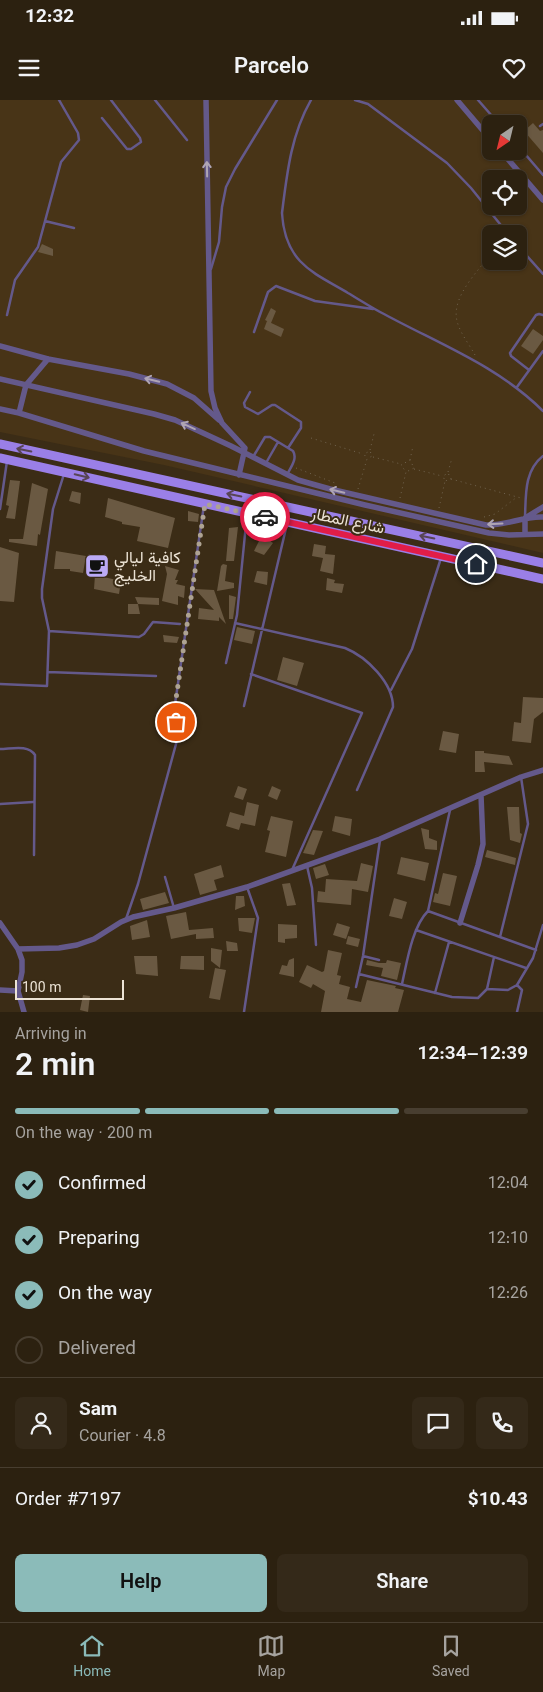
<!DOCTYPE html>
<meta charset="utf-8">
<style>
body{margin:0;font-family:Georgia,Vazirmatn,serif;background:#342919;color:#f1f3f6;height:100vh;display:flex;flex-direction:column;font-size:19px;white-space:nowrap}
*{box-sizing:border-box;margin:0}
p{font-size:16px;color:#a6a39f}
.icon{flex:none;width:28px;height:28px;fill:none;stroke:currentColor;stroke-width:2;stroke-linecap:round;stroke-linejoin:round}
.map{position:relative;height:912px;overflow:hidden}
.side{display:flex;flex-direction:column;background:#2c2110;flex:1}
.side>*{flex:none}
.needle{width:32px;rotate:215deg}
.fabs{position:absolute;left:482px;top:15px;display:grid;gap:10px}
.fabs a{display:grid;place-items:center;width:45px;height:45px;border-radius:8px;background:#2c2110;box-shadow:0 1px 4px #0004,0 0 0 1px #483e30;font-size:25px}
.scale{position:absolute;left:15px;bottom:12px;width:109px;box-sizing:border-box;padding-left:5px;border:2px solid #ece3d5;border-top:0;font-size:14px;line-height:18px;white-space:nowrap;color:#ece3d5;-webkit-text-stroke:4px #3b2c16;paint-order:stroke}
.pin{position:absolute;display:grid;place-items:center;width:42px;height:42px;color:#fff;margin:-21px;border:2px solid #fff;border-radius:50%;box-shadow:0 1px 5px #0007}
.courier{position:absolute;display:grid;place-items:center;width:50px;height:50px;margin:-25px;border:4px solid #e11d48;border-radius:50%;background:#fff;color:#222;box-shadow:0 1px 6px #0007}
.summary em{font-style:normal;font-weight:600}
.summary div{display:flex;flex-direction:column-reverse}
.summary{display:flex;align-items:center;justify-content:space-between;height:85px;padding:0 15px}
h1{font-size:32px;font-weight:600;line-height:38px}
.bar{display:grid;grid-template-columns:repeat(4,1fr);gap:8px 5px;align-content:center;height:60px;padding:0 15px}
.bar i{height:6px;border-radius:4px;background:#483e30}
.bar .current{background:#8bbbb9}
.bar p{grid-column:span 4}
.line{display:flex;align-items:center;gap:12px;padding:0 15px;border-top:1px solid #483e30}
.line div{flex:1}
.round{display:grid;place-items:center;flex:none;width:52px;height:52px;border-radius:8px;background:#342919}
ol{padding:0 15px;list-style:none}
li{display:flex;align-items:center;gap:15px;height:55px}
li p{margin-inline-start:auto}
li .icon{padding:5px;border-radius:50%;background:#8bbbb9;color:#111;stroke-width:4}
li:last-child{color:#a6a39f}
li i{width:28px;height:28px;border:2px solid #483e30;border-radius:50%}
.button{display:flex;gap:10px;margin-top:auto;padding:10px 15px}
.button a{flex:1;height:58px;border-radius:8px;background:#8bbbb9;color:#111;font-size:20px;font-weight:600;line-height:58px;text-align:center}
.button a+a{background:#342919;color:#f1f3f6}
.status{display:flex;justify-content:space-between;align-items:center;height:35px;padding:0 25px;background:#2c2110;direction:ltr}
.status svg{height:14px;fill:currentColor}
header{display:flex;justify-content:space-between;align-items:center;height:65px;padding:0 15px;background:#2c2110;font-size:22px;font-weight:600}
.menu{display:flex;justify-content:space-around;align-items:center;height:70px;border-top:1px solid #483e30;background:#2c2110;font-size:14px;color:#a6a39f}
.menu a{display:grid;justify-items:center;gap:2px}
.menu .current{color:#8bbbb9}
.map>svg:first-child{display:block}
.built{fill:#483417;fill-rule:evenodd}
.building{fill:#6a5942}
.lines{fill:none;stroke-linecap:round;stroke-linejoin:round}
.path{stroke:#716450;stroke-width:1;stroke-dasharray:1 4;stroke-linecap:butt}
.lane{stroke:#64598b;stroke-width:2.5}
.street{stroke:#64598b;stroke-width:5.5}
.primary{stroke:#9a7fe7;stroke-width:9}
.oneway{stroke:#afa5b4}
.oneway2{stroke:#584555}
.done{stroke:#aea392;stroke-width:5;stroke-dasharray:0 9}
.route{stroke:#e11d48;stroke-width:6}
.labels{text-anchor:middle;stroke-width:4;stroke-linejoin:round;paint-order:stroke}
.street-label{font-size:16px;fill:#ece3d5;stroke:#3b2c16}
.poi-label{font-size:16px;fill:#ece3d5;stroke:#3b2c16;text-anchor:start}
</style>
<div class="status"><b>12:32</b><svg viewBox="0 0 49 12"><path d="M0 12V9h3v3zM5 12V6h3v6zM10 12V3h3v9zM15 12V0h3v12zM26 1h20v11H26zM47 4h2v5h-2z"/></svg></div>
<header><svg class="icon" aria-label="menu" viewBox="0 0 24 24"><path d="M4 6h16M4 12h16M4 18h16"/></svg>Parcelo<svg class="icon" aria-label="heart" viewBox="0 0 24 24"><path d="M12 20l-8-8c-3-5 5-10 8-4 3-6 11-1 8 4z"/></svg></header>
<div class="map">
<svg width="543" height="912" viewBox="0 0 543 912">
<rect width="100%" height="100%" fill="#3b2c16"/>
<path class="built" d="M0,0H543V453L164,365L0,332ZM491,24H519V51H491ZM491,79H519V106H491ZM491,134H519V161H491Z"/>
<path class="building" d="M533,23L540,31L543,30V53L524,31Z
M42,144L53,149V156L38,152Z
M271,208L276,211L271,223L265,220Z
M267,221L284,229L281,237L264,229Z
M533,229L543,236V240L533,254L521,246Z
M10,380L20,381L15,419L6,418L9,406L6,405Z
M32,383L48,389L40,435L38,434L37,446L9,442V439H23Z
M72,391L81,393L80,404L69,401Z
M108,398L175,418L168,448L137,441L140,427L122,424V422L105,417Z
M188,411L199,414L198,422L188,421Z
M238,427L234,461H226L229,428Z
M262,435L273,443L264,455L254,451Z
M314,444L326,446L325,454L335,455L333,474L320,471L323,458L312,456Z
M0,447L19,453L14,502L0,501Z
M56,451L86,456L83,473L70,471V469H54Z
M223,464L227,465L225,481L234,483V488L217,491L221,466Z
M165,466L179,470L175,480H178L176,484L185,486L184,498L178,496V505L162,501L167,474Z
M257,471L268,472L267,485L254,482Z
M95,475L121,481L119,494L94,489Z
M327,478L335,480L334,483L344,484L342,493L326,490Z
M195,489L214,490L226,524L219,517V521L198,519L199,508L214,510Z
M229,495L236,497L233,519H229Z
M135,497L159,498V505L138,504Z
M128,504H138L140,514H128Z
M237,527L255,531L252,544L234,540Z
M163,535L179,537L177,543L164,542Z
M283,557L304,563L297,586L277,580Z
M523,597L543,598V612L534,619L531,643L512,641L514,622L521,623Z
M443,631L459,634L456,653L439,650Z
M475,651H484V653L509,656L513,665L484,662L485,672H475Z
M238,686L247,689L243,700L234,697Z
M272,686L281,690L277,700L268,696Z
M247,702L259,705L255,726L241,723L239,730L226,726L230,712L244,716Z
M507,707H519L520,733L522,734L520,743L510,740Z
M271,716L293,721L286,757L265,752L270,731L267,730Z
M335,716L352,719L350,736L332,731Z
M421,728L429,730V738L437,741V750L425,749Z
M313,730L323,731L314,755L303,753Z
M487,750L516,758L515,765L485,757Z
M401,757L429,763L425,781L397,774Z
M361,763L373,766L368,792L352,789L351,805L317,802L318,791L325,792L326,779L357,781Z
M325,764L329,775L316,779L313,768Z
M221,765L224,777L214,780L217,790L200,795L194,774Z
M443,773L457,776L450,806L433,802L435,793L438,794Z
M290,783L296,805L287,806L282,784Z
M165,792L169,803L143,810L140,799Z
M236,796H244L245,806L235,810Z
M394,798L407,802L402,819L389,816Z
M186,812L189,830L213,828L214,838L196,839V834L171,839L166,816Z
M238,818H255L252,833L239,831Z
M147,820L150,837L132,840L130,826Z
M337,823L350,827L346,839L333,835Z
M278,824L297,825V838L285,839V843L278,842Z
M348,836L360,839L358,847L346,844Z
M226,841L237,843L238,851H227Z
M211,848L222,850L220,868L211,861Z
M328,850L342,853L337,875L341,876L339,884L350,887L347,899L361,902L367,880L396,886L395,888L404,890L398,912H321L325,891L313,884L311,888L299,882L307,865L322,872L324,871Z
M134,856H157L158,876L136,874Z
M181,856H204V870L180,869Z
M294,858V877L279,874L282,865L287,866L289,860Z
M367,860L379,863H386L387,860L401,863L397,880L381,876L383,868L366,865Z
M215,868L226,870L220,900L209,898Z
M83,895L90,896L88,912L80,910Z"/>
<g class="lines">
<path class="path" d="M475,255C469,244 460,233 457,221C451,197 478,171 491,154
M311,338L363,354
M370,350L374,334
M373,357L401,364
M410,360L413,346
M296,368L335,383
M414,369L442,376
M448,372L452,358
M451,379L521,398
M358,389L367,359L364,354L370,351L372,356L367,359
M400,398L406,372L401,365L410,360L414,368L406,372
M439,408L445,381L443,376L448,373L451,379L445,381
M484,417L495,414L517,397"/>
<path class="lane" d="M155,0L187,40
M311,0C291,35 287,73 282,113C283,131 288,148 300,161C313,175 332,183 348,193C360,200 372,208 384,214C439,244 498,266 543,311
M355,0L368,4L447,63L471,88L508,134
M478,0L499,24
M102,18L127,49H131L141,42L140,38L111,0
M540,26L543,24
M519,47L543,75
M45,121L74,128
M519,147L543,174
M211,169L219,142L222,107L226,87L235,69L277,0
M7,215L15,180L38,147L61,62L79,40L78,33L59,0
M254,232L268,192L276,186L315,201L373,209
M529,270L511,256L510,253L536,215L539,214L543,215
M517,287L543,251
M250,292L244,303L245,307L258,314L272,305H275L301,322V328L288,348
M253,357L265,337H270L293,351C298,359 290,368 287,375
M266,363L278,342
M0,409L7,361
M525,417C526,395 524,371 543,356
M235,523L345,548C367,557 393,583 393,607L357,690
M49,531L139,537L144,534L153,522L180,524
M226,563L237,515L247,414
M48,572L156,576
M251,574L362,613L292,770
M0,584L47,586L49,531L42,498V489L53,409L64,374
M391,590L412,549L441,458
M244,606L287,424
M0,649C11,649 28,644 35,655L34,755
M0,704L33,702
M307,766L312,788L316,845
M165,777L174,808
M428,811L536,850
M126,819L138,784L179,633L174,611L204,405
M416,830L526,868
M500,837L528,724L521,677
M363,856L379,860
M359,874L452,897L478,898L487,889L508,890L517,885L533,858L543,825
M402,884C407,862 412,827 428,811L450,710
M517,885L522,890L517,912
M356,887L363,856L380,740
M487,889L494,857
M435,893L449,842
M244,912L258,818L247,787"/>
<path class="street" d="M206,0L211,291L215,308L222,323L245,348L239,375
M457,0L491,40
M501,51L543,100
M0,246L48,259L129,274L167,284L194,298L219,320
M0,279L154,314L175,320L231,346L298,380L330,389L486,425C506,426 523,416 543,417
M0,309L19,313L144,351L365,405L489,433L509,435L543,434
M19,313L26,285L48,259
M525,434V418L543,407
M0,823L18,849L22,860V872L18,891L24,912
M460,823L478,765L483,744L481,695
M18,849L59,848L77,845L94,839L121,822L133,817L174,808L247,787L380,739L521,677L543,670
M0,890L18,891"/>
<path class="primary" d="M0,344L543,463
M0,358L543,479"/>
</g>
<defs><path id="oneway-shaft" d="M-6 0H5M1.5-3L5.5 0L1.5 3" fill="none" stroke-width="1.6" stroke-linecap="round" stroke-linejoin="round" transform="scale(1.25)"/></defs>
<g class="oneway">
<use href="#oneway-shaft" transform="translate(207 69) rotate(-91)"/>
<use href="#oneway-shaft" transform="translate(152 280) rotate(-166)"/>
<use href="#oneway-shaft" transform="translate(188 326) rotate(-156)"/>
<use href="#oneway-shaft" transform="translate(337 391) rotate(-167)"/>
<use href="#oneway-shaft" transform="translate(495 424) rotate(177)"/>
</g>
<g class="oneway2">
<use href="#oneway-shaft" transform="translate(24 350) rotate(-168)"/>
<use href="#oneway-shaft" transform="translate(82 376) rotate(13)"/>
<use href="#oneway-shaft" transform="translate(234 395) rotate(-168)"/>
<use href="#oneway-shaft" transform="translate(427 437) rotate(-168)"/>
</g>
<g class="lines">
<path class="done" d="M176,622L174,612L205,404L265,417"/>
<path class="route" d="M265,417L476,464"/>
</g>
<defs>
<symbol id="cafe-square" viewBox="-11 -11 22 22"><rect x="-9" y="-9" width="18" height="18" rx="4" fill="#bbaaf6" stroke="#3b2c16"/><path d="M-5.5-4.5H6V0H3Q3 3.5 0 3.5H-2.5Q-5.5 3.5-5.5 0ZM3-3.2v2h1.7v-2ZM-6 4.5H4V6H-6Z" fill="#111"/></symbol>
</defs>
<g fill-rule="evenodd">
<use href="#cafe-square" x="83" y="452" width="28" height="28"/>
</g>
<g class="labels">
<g class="street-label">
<text transform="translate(348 420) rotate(12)" y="6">شارع المطار</text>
</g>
<g class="poi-label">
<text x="114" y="463">كافية ليالي<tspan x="114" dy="18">الخليج</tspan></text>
</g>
</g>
</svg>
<div class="fabs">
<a><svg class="needle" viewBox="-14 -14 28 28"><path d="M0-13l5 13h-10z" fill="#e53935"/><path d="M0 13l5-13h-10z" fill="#a6a39f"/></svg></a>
<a><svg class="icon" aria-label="locate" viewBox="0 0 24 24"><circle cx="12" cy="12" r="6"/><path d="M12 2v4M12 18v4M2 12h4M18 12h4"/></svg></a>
<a><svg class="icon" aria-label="layers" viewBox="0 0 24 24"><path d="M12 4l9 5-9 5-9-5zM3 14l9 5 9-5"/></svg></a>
</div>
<div class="scale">100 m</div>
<div class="pin" style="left:176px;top:622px;background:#ea580c"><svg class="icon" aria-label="bag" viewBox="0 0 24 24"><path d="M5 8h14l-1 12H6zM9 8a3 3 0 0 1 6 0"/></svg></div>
<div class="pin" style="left:476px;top:464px;background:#1f2937"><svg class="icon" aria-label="home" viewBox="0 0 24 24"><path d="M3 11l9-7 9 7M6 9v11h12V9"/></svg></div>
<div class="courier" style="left:265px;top:417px"><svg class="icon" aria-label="car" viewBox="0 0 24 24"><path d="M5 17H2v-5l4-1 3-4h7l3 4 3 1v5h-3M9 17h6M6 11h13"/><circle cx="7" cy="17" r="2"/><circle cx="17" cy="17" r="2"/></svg></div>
</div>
<section class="side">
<div class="summary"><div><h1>2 min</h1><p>Arriving in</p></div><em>12:34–12:39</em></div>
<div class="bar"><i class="current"></i><i class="current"></i><i class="current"></i><i></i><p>On the way · 200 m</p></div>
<ol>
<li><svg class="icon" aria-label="check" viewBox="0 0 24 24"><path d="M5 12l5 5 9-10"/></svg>Confirmed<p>12:04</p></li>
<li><svg class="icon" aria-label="check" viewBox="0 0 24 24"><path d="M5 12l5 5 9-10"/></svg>Preparing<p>12:10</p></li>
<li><svg class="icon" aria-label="check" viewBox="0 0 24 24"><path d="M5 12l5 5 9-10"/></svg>On the way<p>12:26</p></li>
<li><i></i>Delivered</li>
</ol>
<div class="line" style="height:90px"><a class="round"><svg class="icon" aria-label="person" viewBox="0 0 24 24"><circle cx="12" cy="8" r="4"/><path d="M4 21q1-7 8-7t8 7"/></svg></a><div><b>Sam</b><p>Courier · 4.8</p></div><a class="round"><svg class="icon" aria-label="chat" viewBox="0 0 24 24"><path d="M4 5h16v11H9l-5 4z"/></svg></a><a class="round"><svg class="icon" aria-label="phone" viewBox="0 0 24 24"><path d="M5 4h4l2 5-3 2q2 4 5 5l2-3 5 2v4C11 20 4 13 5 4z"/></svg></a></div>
<div class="line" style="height:65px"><div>Order #7197</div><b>$10.43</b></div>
<div class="button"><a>Help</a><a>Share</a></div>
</section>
<nav class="menu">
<a class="current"><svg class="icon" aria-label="home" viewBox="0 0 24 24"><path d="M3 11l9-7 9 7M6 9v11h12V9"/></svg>Home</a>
<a><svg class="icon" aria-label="map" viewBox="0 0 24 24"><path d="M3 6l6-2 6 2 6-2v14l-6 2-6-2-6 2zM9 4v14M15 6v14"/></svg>Map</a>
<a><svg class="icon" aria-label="saved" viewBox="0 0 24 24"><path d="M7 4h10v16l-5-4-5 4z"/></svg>Saved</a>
</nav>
